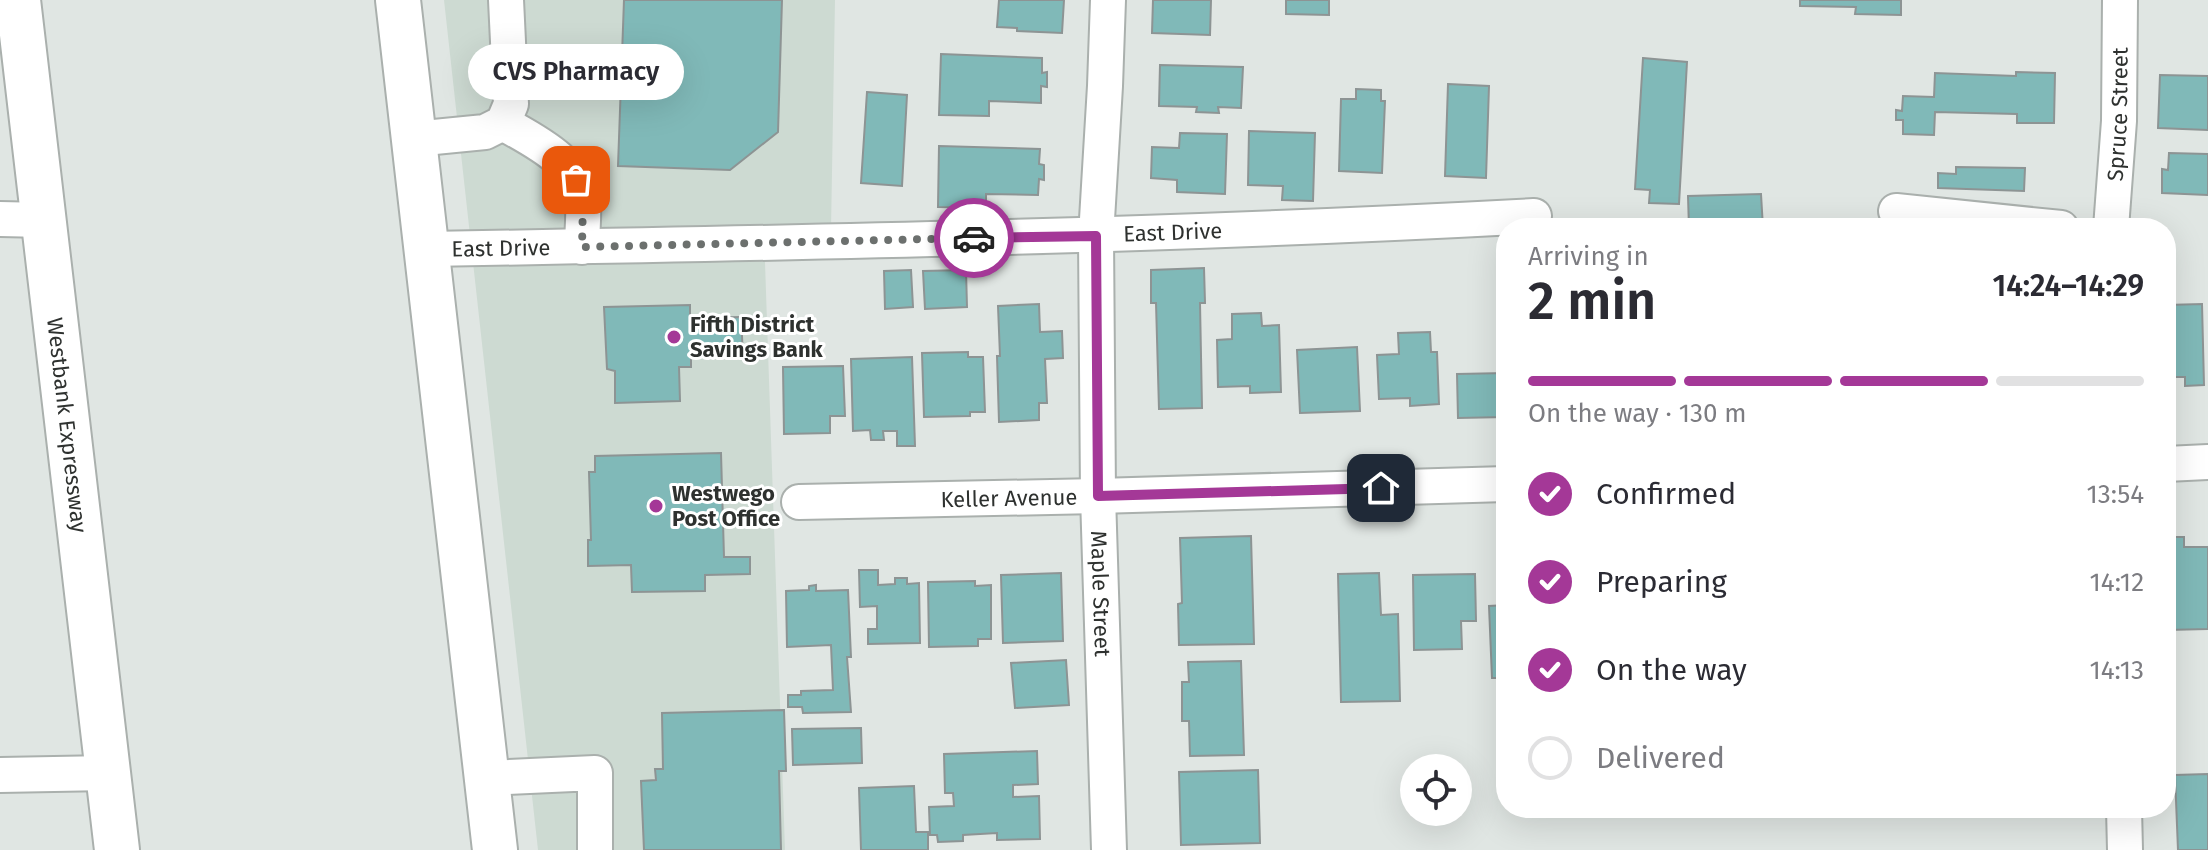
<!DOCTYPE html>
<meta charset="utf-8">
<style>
body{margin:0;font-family:"Fira Sans",sans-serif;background:#f7f7f7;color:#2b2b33;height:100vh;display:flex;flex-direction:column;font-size:30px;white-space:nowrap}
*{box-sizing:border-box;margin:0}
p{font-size:26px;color:#7c7c81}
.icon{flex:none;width:44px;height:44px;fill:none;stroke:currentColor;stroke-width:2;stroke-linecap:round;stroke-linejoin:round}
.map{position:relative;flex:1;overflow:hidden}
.panel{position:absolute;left:1496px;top:218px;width:680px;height:600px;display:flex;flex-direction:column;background:#fff;border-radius:32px;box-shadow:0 8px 32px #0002}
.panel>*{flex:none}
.tools{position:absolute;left:1400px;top:754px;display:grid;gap:16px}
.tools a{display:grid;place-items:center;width:72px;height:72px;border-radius:50%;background:#fff;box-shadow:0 8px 32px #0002;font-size:40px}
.pin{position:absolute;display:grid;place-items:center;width:68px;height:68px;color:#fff;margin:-34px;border-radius:16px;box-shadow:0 4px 12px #0006}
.courier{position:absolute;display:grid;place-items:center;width:80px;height:80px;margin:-40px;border:6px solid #a43897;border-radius:50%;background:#fff;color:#222;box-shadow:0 2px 10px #0007}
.bubble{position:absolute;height:56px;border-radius:28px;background:#fff;box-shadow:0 8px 32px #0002;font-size:26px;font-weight:600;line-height:56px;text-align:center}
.head em{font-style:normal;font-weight:600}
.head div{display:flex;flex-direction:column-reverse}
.head{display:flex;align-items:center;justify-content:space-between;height:136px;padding:0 32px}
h1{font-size:52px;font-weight:600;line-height:60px}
.bar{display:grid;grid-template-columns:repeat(4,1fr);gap:12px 8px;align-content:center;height:96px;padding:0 32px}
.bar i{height:10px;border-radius:6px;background:#e1e1e2}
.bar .active{background:#a43897}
.bar p{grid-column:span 4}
ol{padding:0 32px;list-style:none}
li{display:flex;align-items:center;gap:24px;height:88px}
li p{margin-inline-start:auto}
li .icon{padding:8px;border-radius:50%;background:#a43897;color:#fff;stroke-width:4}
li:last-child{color:#7c7c81}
li i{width:44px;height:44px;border:4px solid #e1e1e2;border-radius:50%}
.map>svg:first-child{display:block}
.built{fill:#cddad2}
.building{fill:#80b9b8;stroke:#8d9494;stroke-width:2}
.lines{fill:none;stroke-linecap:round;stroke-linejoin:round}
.minor-casing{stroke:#aab0ad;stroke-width:38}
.highway-casing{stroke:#aab0ad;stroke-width:48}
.minor{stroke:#fff;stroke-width:34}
.highway{stroke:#fff;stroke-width:44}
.done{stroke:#6c706e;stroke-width:8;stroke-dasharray:0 14.4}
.route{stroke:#a43897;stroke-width:10}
.poi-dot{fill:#a43897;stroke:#fff;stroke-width:3}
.labels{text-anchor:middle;stroke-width:6;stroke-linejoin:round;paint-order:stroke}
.street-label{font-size:22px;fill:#2e312f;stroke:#fff}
.poi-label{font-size:22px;font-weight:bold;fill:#2e312f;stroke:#fff;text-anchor:start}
</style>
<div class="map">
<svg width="2208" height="850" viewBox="0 0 2208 850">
<rect width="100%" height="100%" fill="#e0e6e3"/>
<path class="built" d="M444,0H835L831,229L764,233L785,850H538Z"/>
<path class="building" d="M624,0H782L778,132L730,170L618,166Z
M999,0H1064L1062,33L1017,31V28L997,27Z
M1153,0H1211L1210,35L1152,33Z
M1286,0H1329V15L1286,14Z
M1800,0H1901V15L1855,14L1856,7L1800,6Z
M941,54L1042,58V73L1047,72V87L1041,86V103L989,101V116L939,115Z
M1643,58L1687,62L1679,204L1649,203L1650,190L1635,189Z
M1160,65L1243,67L1241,108L1218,107L1219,113L1196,112L1197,107L1159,106Z
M2016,72L2055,73L2054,123H2017V114L1935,112L1934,135L1903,134V120H1896V110L1902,111L1903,96L1934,97L1935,73L2016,76Z
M2160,75L2208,76V130L2158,128Z
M1448,84L1489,86L1486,178L1445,176Z
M1356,89L1381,90V101H1385L1382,173L1339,171L1341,99H1356Z
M867,92L907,95L902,186L861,183Z
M1249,131L1315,133L1313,201L1282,200L1283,186L1248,185Z
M1180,133L1227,134L1225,194L1177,192V180L1151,178L1152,147L1179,148Z
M939,146L1040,149L1039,164L1044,165V180L1039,179L1038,195L986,194V208L938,207Z
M2169,153L2208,154V195L2162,193V169L2168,170Z
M1956,167L2025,168L2024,191L1938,188V173L1956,174Z
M1761,194L1763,228H1689L1688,196Z
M1204,268L1205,303H1200L1202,408L1159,409L1156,303H1151V270Z
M911,270L913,307L885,309L884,271Z
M966,270L967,307L925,309L923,271Z
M1039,304L1040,332L1062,331L1063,358L1045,359L1047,403H1039V420L999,422L997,356H1000L998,306Z
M2202,304L2204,385L2185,386V377H2166V305Z
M690,305V318L741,317L743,356L691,357V367H679L680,401L615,403V371L607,369L604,307Z
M1261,313L1262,326L1279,325L1281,392L1250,393V386L1218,387L1217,340L1232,339V314Z
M1430,332L1431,352H1437L1439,404L1410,406V398L1379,399L1377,355L1399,354L1398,333Z
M1357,347L1360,411L1300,413L1297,350Z
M968,352V357H983L985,412H970V416L924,417L922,353Z
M912,357L915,446H897V431H883L884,440H871L870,430L853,431L851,359Z
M843,366L845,416H830V433L784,434L783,367Z
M1506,373V417L1458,418L1457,374Z
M721,453L724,557H750V574L705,575V591L632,592L631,565L588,566V540H591L589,472H595V456Z
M1251,536L1254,644L1179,645L1178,604L1182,603L1180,538Z
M2166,537H2184V547H2208V629L2167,630Z
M859,570H878V585L895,584V578H907V584L919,583L920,643L868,644V629H877V606L860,607Z
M1061,573L1063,641L1003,643L1001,575Z
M1379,573L1381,615L1398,614L1400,701L1341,702L1338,574Z
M1475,574L1476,621H1461L1462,649L1414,650L1413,575Z
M975,581V586L991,585V639H978V646L929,647L928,582Z
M816,585V591L848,590L851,657H847L851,712L803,713L802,707H788V695H801V691L833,690L831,645L787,647L786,591L809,590V586Z
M1506,605V678H1492L1489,606Z
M1066,660L1069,705L1015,708L1011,663Z
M1241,661L1244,755L1190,756L1189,721H1182V682H1189L1188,662Z
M784,710L786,771H779L781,850H644L641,781L656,780L655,769H663L662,713Z
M861,728L862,763L793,765L792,729Z
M1037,751L1038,784L1013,785V797L1039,796L1040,839L997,840V833L963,835V841L938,842L937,835H930L929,807L954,806L953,793H945L944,754Z
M1258,770L1260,843L1181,845L1179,772Z
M2208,774V850H2178L2175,775Z
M914,786L916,832H928V850H861L859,788Z"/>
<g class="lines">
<defs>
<g id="minor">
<path id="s1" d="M1108,0L1105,86L1096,236L1098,496L1109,850"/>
<path d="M503,123C534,141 579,161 583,203C584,217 582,232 582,247"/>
<path d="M414,139L485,132L503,123L511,104L506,0"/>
<path d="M1896,211L2061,228"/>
<path d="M0,219L44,220"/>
<path id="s2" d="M2111,228L2119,121L2120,0"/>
<path id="s3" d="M427,249C796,243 1165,236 1534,216"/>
<path d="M2166,464L2208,462"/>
<path id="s4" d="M799,502L1098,496L1506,484"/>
<path d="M0,775L108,773"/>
<path d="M487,778L595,773V850"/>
<path d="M2124,808L2125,850"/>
</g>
<g id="highway">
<path id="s5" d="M18,0L117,850"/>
<path d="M398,0L495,850"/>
</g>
</defs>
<use href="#minor" class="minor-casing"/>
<use href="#highway" class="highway-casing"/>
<use href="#minor" class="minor"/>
<use href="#highway" class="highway"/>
</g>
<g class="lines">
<path class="done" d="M576,180L583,201L582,247L974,238"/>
<path class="route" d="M974,238L1096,236L1098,496L1381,488"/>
</g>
<g class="poi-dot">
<circle cx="674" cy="337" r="8"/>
<circle cx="656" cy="506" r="8"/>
</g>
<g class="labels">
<g class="street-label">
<text dy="8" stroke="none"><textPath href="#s2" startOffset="114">Spruce Street</textPath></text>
<text dy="8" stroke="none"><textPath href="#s3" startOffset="746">East Drive</textPath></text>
<text dy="8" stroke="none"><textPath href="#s3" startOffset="74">East Drive</textPath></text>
<text dy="8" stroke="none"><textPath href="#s5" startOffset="428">Westbank Expressway</textPath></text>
<text dy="8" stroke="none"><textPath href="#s4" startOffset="210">Keller Avenue</textPath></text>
<text dy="8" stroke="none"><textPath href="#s1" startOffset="594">Maple Street</textPath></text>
</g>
<g class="poi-label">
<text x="690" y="332">Fifth District<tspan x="690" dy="25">Savings Bank</tspan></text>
<text x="672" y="501">Westwego<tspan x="672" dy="25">Post Office</tspan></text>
</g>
</g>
</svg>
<div class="tools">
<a><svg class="icon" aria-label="locate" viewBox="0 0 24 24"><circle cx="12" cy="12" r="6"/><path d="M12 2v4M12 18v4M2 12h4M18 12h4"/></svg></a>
</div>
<div class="pin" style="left:576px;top:180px;background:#ea580c"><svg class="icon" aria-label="bag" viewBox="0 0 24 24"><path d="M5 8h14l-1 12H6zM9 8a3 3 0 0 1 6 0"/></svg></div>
<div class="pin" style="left:1381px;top:488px;background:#1f2937"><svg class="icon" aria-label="home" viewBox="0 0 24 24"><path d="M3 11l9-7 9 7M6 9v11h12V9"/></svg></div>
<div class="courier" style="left:974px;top:238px"><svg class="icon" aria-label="car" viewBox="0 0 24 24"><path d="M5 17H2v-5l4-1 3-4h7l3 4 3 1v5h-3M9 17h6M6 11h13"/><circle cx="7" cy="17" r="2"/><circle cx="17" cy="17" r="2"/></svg></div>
<div class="bubble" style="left:468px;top:44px;width:216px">CVS Pharmacy</div>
<section class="panel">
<div class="head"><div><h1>2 min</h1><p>Arriving in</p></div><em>14:24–14:29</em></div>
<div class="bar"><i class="active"></i><i class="active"></i><i class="active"></i><i></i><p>On the way · 130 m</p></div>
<ol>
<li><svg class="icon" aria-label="check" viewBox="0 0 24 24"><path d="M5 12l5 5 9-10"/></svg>Confirmed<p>13:54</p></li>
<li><svg class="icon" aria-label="check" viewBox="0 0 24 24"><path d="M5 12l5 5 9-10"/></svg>Preparing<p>14:12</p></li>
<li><svg class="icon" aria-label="check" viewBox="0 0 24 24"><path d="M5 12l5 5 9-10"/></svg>On the way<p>14:13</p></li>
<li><i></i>Delivered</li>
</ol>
</section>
</div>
